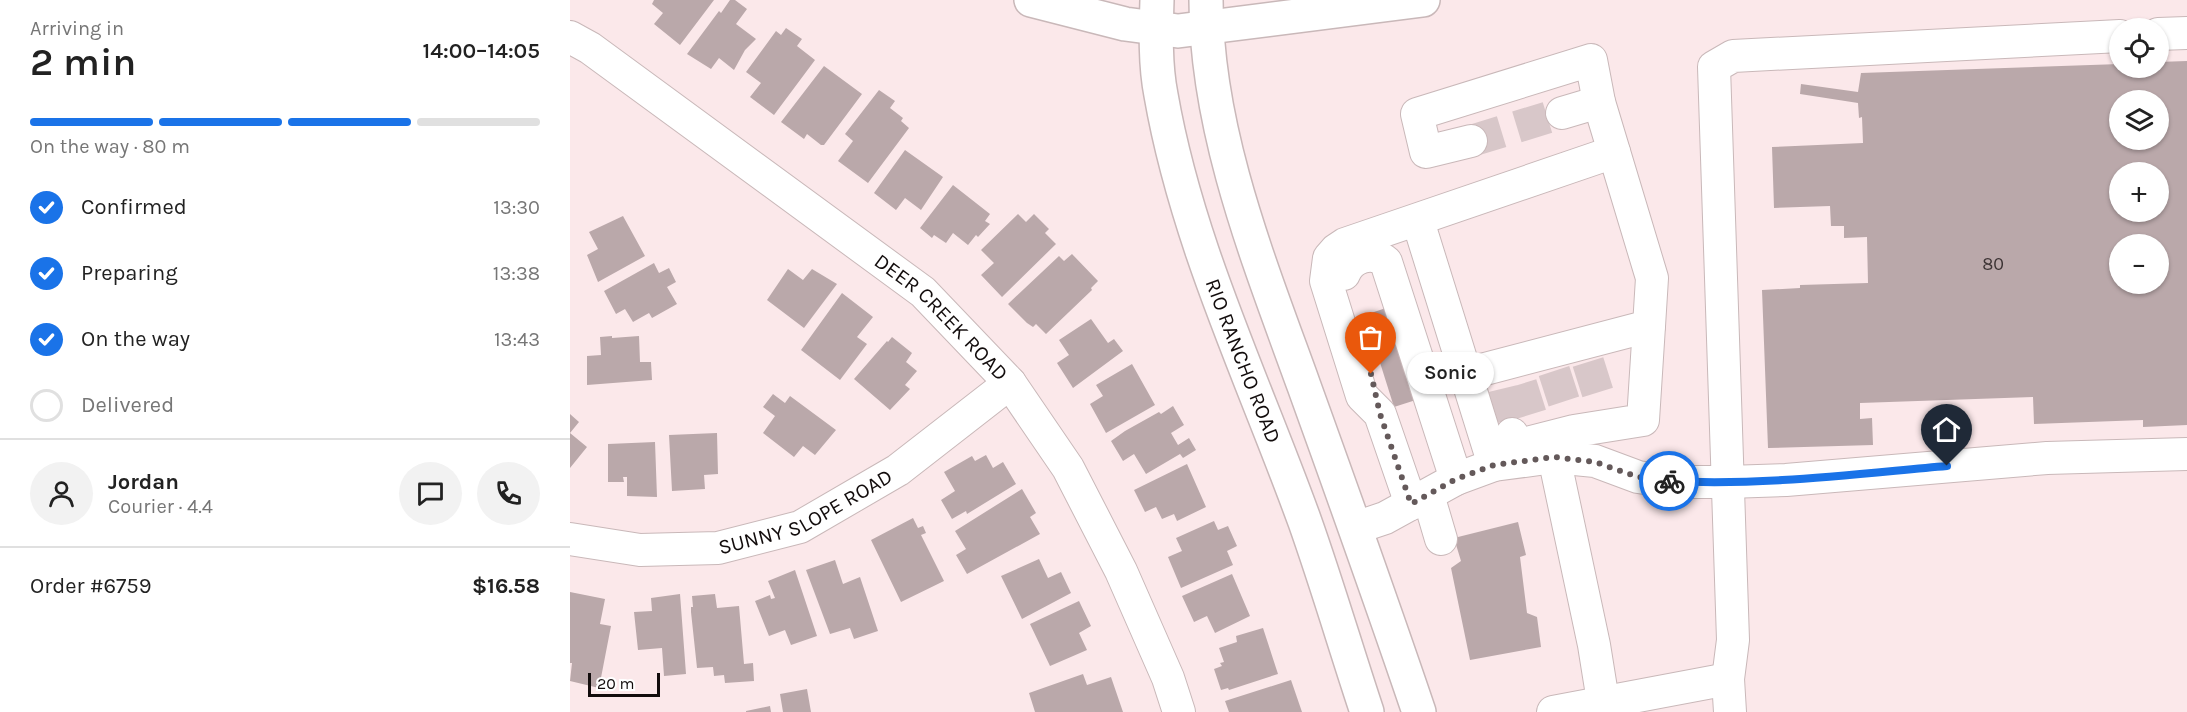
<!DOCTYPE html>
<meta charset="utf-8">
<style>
body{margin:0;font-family:Karla,sans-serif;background:#f2f2f2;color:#222;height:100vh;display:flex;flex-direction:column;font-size:22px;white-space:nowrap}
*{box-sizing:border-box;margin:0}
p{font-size:20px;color:#767676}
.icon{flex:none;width:33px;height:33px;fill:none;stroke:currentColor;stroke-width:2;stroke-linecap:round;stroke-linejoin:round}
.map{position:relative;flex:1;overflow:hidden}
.drawer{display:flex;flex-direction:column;background:#fff;width:570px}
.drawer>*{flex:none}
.tools{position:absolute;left:1539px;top:18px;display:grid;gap:12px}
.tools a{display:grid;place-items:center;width:60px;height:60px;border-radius:50%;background:#fff;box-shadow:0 2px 4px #0004;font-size:30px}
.scale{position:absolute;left:18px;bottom:15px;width:72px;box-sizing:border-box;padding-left:6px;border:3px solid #120c0c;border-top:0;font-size:16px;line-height:21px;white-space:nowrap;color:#120c0c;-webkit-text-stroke:4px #fff;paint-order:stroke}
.pin{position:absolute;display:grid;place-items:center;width:51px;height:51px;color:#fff;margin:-62px -26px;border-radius:50% 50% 50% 0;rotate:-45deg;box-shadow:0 0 6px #0007}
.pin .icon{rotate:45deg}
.courier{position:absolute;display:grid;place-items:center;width:60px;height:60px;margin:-30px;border:4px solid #1a73e8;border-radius:50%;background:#fff;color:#222;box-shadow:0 2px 8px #0007}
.bubble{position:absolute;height:42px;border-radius:21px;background:#fff;box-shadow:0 2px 4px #0004;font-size:20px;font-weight:600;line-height:42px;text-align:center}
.overview em{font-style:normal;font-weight:600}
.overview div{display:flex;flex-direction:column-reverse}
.overview{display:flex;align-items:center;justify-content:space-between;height:102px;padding:0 30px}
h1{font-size:39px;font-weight:600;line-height:45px}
.bar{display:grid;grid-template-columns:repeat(4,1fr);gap:9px 6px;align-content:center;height:72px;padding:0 30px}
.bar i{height:8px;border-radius:4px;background:#e0e0e0}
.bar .selected{background:#1a73e8}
.bar p{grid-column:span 4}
.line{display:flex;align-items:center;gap:15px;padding:0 30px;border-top:2px solid #e0e0e0}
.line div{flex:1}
.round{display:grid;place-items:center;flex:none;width:63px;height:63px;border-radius:32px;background:#f2f2f2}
ol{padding:0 30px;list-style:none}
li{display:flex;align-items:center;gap:18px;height:66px}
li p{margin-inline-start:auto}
li .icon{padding:6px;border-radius:50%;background:#1a73e8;color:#fff;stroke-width:4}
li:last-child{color:#767676}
li i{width:33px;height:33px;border:3px solid #e0e0e0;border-radius:50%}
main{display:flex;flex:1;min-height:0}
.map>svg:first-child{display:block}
.building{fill:#baa8aa;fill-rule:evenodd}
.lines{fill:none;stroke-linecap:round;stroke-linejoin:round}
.minor-tunnel{stroke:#d8c7c9;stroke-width:32;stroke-dasharray:32 16;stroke-linecap:butt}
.minor-casing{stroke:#c9b8b9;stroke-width:34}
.major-casing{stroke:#c9b8b9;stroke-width:36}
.highway-casing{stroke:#c9b8b9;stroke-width:36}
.minor{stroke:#fff;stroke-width:32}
.major{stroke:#fff;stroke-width:33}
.highway{stroke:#fff;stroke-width:33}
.done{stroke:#64595a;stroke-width:6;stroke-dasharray:0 10.8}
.route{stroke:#1a73e8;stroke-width:8}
.labels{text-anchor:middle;stroke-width:4.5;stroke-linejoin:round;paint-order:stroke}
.number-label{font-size:18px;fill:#3c3334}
.street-label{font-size:21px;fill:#120c0c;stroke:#fff}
</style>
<main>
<section class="drawer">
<div class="overview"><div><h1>2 min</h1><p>Arriving in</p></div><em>14:00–14:05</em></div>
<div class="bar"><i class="selected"></i><i class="selected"></i><i class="selected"></i><i></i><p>On the way · 80 m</p></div>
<ol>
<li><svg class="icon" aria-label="check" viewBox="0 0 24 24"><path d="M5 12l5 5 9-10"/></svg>Confirmed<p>13:30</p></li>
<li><svg class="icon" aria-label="check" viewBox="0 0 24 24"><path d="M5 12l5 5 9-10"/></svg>Preparing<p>13:38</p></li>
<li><svg class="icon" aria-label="check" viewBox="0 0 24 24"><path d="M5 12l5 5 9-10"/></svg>On the way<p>13:43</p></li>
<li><i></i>Delivered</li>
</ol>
<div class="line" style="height:108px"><a class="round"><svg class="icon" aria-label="person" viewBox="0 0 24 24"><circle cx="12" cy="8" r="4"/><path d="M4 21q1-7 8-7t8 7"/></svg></a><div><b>Jordan</b><p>Courier · 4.4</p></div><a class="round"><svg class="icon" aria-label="chat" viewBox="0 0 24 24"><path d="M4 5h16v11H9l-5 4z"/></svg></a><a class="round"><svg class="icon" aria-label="phone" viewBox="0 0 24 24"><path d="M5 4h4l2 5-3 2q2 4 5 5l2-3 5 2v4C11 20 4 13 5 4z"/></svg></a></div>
<div class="line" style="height:78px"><div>Order #6759</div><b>$16.58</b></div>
</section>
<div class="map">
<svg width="1617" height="712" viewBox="0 0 1617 712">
<rect width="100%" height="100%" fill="#fbe8ea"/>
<path class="building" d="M84,0H144L110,45L84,24L93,13L82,4Z
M160,0H165L177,9L166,24L186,39L175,50L164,70L149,58L141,69L117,54L149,11L151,13Z
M216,28L232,39L227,46L245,60L204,115L180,97L191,83L176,72L206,31L211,35Z
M1617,61V425L1573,427V420L1464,424L1463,397L1290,403V419L1302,418L1303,445L1198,448L1192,290L1230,288V285L1298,283L1297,237L1274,238V226H1261L1260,206L1204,208L1202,147L1293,143L1292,117L1289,118L1288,103L1230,94L1231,84L1288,92L1291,73L1550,64V68H1588V62ZM1550,100H1588V140H1550ZM1550,172H1588V212H1550ZM1550,244H1588V284H1550Z
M254,66L292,94L254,145H251L237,134L234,139L211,122Z
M309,90L325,101L320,108L333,118L331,121L339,128L298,183L268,161L283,141L275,134Z
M335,150L373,177L351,210L335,198L326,210L304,193Z
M383,185L420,214L415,221L420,224L408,237L406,235L398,245L383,233L376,243L364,235L362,238L350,228Z
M448,214L456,222L464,214L479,229L475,233L486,244L432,297L411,275L424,263L411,250Z
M53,216L75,256L28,282L17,255L28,249L19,232Z
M502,254L528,281L521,288L522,290L476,334L466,324L463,327L457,323L438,304L489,256L494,261Z
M84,263L89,273L99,268L106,282L97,287L107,304L82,318L79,313L63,322L55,309L46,314L34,291Z
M218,269L233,280L242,269L267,284L234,328L197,300Z
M272,293L303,317L287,337L297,344L270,380L231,350Z
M819,307L849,399L824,407L795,315Z
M521,319L538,343L544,339L553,351L503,388L487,363L499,355L489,340Z
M42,336V338L69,336L70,362H81L82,380L17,385V356L31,355L30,337Z
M322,337L342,353L336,362L347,371L335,385L340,389L320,410L284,379L317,341L318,342Z
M562,364L585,405L536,433L520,404L533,396L526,385Z
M203,394L215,403L220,396L266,430L245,455L233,446L224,457L193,433L205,416L193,407Z
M603,406L614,425L601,433L608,445L619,438L626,450L613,458L610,454L576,474L564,454L553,461L541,441L555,431L589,412L591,414Z
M0,414L9,422L0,433L17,447L0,468Z
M147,433L148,474L134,475L135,489L102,491L99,435Z
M85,442L87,497L57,496V477H53L54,482H38V444Z
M416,455L423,468L433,462L446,484L397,514L396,511L382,519L371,500L385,491L374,472L402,456L405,461Z
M617,464L636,507L607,521L604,514L592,519L586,507L575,512L564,490Z
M452,489L466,513L460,517L470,534L397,574L386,555L396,549L385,531Z
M343,518L348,528L353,526L356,533L351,535L374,581L331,602L301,540Z
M644,521L648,530L658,526L667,546L657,551L663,565L611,588L598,557L612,551L606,538Z
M948,522L956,555L950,557L957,613L967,617L971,647L900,660L881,568L891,561L884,538Z
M469,559L478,578L491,572L501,593L452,619L431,576Z
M265,560L273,584L290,577L308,631L284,639L280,628L260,634L236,570Z
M225,570L247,636L221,645L215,630L199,636L185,601L200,595L201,599L205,598L198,581Z
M662,574L680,616L645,633L637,616L624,622L612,596Z
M0,592L35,599L30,624L41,626L29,688L0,681L2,663H0Z
M110,594L116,674L94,676L92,648L68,650L64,612L82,611L81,598Z
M145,594L147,608L169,606L174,664L183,663L184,681L155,683L154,675L144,676L143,667L127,668L121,612V607H123L122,596Z
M509,601L521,626L509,633L517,650L480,666L460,624Z
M693,628L708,674L659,690L658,688L651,690L644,669L652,666L650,663L654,662L649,648L667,642L666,636Z
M513,674L517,685L541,677L553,712H465L459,693Z
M721,680L732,712H659L655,701Z
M237,689L241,712H213L210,694Z
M200,706L201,712H176V711Z"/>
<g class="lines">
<path class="minor-tunnel" d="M901,141L992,113
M1018,362L1031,403
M984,371L998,414
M951,384L964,425
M931,389L942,434"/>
<defs>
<g id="minor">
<path d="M1588,34L1617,33"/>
<path id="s1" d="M0,37L20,48L353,292L440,383L498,468L551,571L598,678L609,712"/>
<path d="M992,113L1029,102"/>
<path d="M848,221L924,465"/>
<path d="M774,274C780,258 802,249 816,262L886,479"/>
<path d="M896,374L1079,326L1082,278L1029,102L1021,60L847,114L856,152L901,141"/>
<path d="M942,434L945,446L1004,431L1073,420L1079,326"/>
<path d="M984,457L1024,645L1033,701"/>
<path d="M858,495L871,539"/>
<path d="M841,504L810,414L792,396L756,281L759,258L766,250L775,244L1044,152"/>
<path d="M785,528L815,518L886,479L924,465L984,457L1025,461L1068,477L1101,482H1158L1216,480L1477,458L1617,454"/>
<path id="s2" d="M0,539L70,550L148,548L230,527L328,470L440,383"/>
<path d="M983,712L1158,679"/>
<path d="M1160,712L1158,679L1163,640L1144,67L1163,56L1550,36"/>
</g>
<g id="major">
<path id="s3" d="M587,0C586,31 585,65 591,95C617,244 684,381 735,522C757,584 776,649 797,712"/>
<path d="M636,0C636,132 690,264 734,386C773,494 812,603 849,712"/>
</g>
<path id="highway" d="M461,0L555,24L608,31L853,0"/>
</defs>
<use href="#minor" class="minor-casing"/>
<use href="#major" class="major-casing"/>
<use href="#highway" class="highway-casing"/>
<use href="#minor" class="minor"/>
<use href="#major" class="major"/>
<use href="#highway" class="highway"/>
</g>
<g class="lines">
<path class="done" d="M801,374L810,414L841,504L886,479L924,465L984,457L1025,462L1068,477L1099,481"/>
<path class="route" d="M1099,481C1192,486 1285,474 1377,466"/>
</g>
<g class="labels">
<g class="number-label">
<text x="1423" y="270">80</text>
</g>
<g class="street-label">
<text dy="7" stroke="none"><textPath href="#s1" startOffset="466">DEER CREEK ROAD</textPath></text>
<text dy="7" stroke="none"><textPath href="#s3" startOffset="374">RIO RANCHO ROAD</textPath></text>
<text dy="7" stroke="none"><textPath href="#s2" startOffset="244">SUNNY SLOPE ROAD</textPath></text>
</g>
</g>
</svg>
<div class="tools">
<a><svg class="icon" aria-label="locate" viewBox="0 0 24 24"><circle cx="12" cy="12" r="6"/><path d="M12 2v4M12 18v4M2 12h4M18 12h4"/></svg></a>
<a><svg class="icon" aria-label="layers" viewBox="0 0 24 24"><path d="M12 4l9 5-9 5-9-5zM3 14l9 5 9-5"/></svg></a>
<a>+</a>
<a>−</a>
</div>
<div class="scale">20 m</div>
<div class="pin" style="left:801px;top:374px;background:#ea580c"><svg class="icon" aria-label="bag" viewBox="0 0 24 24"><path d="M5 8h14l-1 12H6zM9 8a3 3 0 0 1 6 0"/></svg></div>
<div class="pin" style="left:1377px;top:466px;background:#1f2937"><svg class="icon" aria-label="home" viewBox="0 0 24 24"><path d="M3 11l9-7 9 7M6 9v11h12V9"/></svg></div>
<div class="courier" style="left:1099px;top:481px"><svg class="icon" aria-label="bike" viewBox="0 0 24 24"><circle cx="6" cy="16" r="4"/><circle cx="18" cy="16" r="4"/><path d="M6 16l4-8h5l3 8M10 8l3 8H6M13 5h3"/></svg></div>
<div class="bubble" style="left:837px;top:352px;width:87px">Sonic</div>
</div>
</main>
